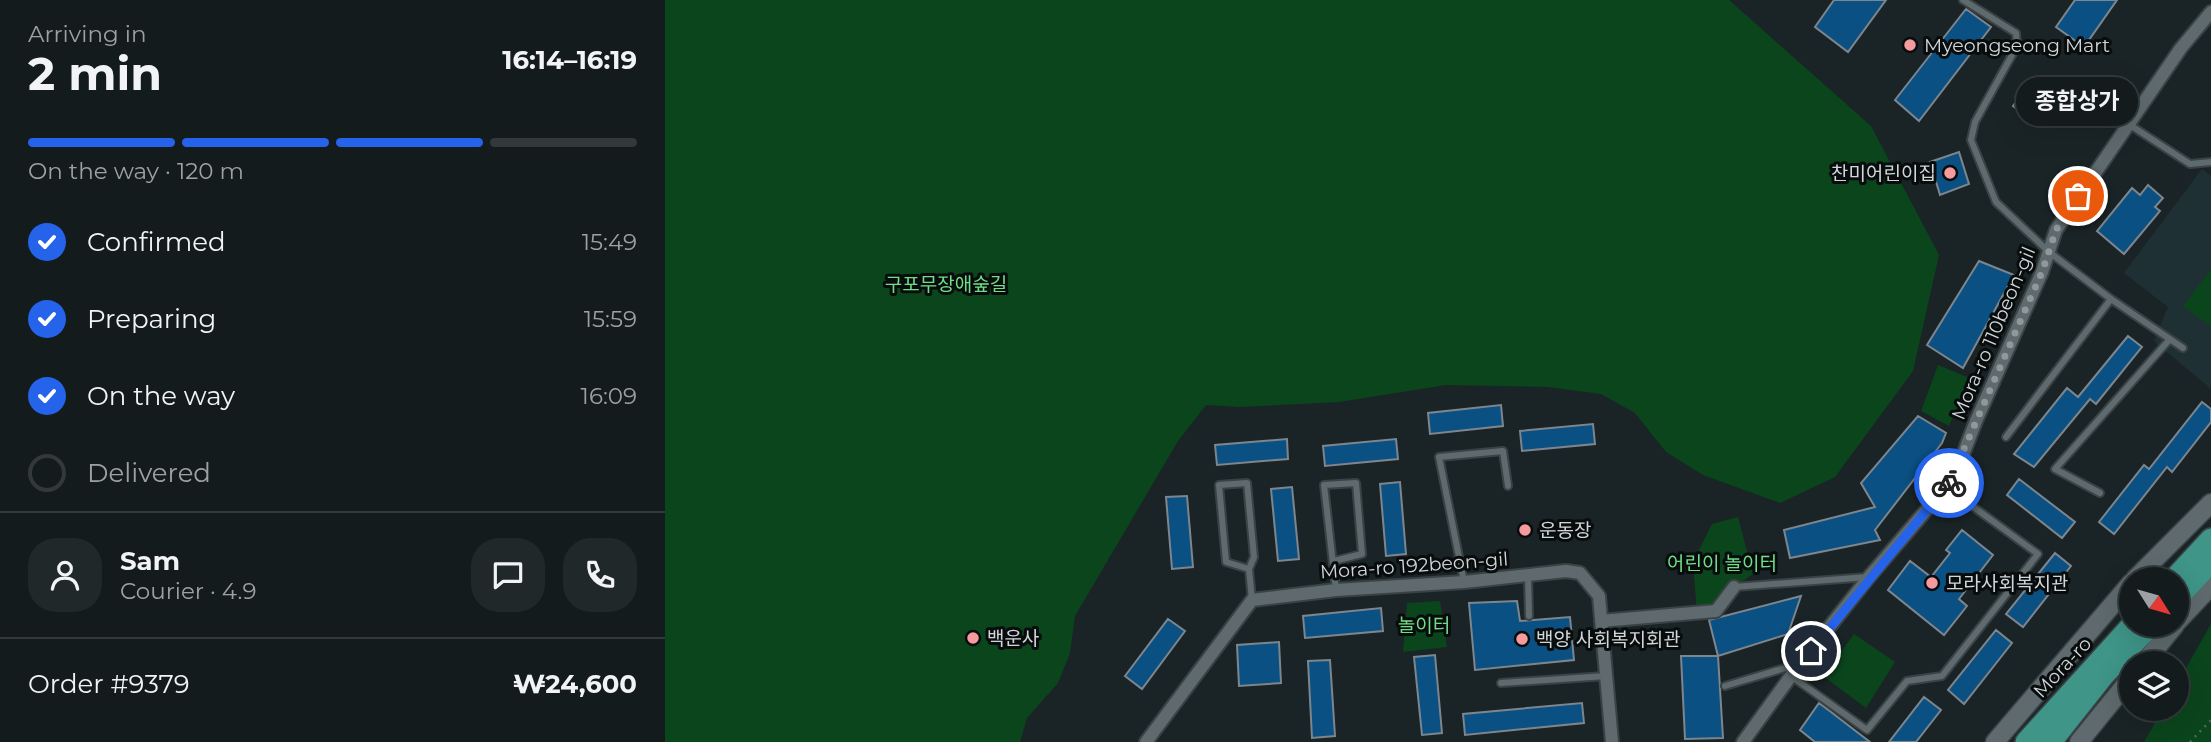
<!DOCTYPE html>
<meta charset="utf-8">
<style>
body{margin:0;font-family:Montserrat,"Noto Sans KR",sans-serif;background:#212829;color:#f1f3f6;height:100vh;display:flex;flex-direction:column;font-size:26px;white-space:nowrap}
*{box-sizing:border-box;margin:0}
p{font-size:23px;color:#9da1a3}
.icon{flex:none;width:38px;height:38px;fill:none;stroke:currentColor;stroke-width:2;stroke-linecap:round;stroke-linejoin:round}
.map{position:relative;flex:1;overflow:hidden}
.sheet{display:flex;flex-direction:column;background:#141b1c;width:665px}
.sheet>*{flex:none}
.needle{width:46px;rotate:127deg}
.controls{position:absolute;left:1454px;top:567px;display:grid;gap:14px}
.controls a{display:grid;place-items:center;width:70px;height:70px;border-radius:50%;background:#141b1c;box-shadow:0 7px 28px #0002,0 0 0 2px #33393b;font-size:35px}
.pin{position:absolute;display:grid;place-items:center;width:60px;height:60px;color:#fff;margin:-30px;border:4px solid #fff;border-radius:50%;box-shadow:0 2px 7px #0007}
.courier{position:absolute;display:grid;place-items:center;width:70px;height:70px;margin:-35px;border:5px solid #2563eb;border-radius:50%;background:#fff;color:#222;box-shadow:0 2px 9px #0007}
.bubble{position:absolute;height:49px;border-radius:24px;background:#141b1c;box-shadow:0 7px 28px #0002,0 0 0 2px #33393b;font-size:23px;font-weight:700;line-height:49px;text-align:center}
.overview em{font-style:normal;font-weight:700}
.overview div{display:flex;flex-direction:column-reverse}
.overview{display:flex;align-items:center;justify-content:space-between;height:119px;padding:0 28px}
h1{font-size:46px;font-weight:700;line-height:52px}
.bar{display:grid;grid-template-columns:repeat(4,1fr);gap:10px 7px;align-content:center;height:84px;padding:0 28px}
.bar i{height:9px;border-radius:5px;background:#33393b}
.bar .active{background:#2563eb}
.bar p{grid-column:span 4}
.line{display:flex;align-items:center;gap:18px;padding:0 28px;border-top:2px solid #33393b}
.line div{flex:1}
.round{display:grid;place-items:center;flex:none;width:74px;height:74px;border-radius:28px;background:#212829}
ol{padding:0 28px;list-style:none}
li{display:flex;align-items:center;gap:21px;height:77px}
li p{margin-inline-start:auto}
li .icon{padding:7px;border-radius:50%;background:#2563eb;color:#fff;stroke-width:4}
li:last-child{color:#9da1a3}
li i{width:38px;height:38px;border:4px solid #33393b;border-radius:50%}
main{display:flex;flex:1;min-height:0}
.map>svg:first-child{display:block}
.built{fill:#1f3034}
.green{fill:#0b451c}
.building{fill:#0a5082;stroke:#7d858d;stroke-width:2}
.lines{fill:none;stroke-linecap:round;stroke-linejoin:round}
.lane-casing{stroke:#3a4244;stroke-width:10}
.street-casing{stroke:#3a4244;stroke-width:16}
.secondary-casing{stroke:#3a4244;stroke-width:21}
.highway-casing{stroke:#3a4244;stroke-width:24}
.path{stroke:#586163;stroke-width:2.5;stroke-dasharray:2 5;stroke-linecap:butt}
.lane{stroke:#5e6a6d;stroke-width:6}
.street{stroke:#5e6a6d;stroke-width:12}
.secondary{stroke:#5e6a6d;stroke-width:18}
.highway{stroke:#3e9588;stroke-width:21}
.done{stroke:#91989a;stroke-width:7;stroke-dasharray:0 12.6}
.route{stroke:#2563eb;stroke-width:9}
.poi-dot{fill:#f59b9e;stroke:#080c0d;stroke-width:2.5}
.labels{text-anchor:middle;stroke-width:6;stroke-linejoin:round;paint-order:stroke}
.poi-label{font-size:19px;fill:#d1d7d9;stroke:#080c0d;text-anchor:start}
.park-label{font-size:19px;fill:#70de87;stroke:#080c0d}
.street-label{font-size:19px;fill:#d1d7d9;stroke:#080c0d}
</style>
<main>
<section class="sheet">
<div class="overview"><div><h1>2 min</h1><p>Arriving in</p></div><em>16:14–16:19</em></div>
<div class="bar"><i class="active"></i><i class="active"></i><i class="active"></i><i></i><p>On the way · 120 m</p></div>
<ol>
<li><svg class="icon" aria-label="check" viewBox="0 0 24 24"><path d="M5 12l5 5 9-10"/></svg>Confirmed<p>15:49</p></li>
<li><svg class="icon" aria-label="check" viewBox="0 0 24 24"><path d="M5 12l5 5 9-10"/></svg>Preparing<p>15:59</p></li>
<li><svg class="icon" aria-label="check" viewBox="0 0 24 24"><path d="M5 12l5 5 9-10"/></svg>On the way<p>16:09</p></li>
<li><i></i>Delivered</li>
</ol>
<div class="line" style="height:126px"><a class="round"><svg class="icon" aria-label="person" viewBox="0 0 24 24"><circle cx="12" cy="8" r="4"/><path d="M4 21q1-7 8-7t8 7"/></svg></a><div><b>Sam</b><p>Courier · 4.9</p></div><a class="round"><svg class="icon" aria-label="chat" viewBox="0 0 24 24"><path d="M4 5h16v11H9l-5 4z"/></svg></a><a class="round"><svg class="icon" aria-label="phone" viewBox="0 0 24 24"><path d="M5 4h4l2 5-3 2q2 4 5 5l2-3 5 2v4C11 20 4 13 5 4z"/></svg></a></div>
<div class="line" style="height:91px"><div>Order #9379</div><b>₩24,600</b></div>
</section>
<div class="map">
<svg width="1546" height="742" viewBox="0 0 1546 742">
<rect width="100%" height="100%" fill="#1a2426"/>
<path class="built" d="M1537,169L1546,176V389L1489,341L1503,307L1459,273Z"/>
<path class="green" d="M0,0H1064L1206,126L1274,255L1248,371L1170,477L1115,503L1038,475L1001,452L970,413L936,394L883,387L781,385L674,402L575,407L541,405L513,441L410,616L405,653L393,683L362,718L355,742H0Z
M1546,270V327L1518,306Z
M1273,365L1304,378L1284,426L1256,411Z
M1073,517L1088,574L1032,614L1028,562L1047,524Z
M775,601L782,647L738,652L742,603Z
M1546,624V742H1479L1498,709H1512V684Z
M1189,634L1230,662L1201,708L1158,676Z"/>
<path class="building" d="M1169,0H1221L1183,52L1150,27Z
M1410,0H1452L1419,47L1391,27Z
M1301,9L1326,27L1254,121L1230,100Z
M1376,78L1399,94L1384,116L1367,105L1360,115L1348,106L1359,90L1364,94Z
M1294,152L1304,184L1275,195L1265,162Z
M1483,185L1498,198L1490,207L1495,211L1459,254L1432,231L1467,188L1475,195Z
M1314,261L1349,275L1298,368L1262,345Z
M1463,336L1477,347L1431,404L1425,399L1369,467L1349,454L1402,388L1413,397Z
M1537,402L1546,409V422L1507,472L1502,467L1449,534L1434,522L1479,465L1484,469Z
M836,405L838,426L765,434L763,413Z
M1253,416L1281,433L1277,443L1210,530L1215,540L1125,558L1119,530L1210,507L1196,483Z
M928,424L930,444L857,451L855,431Z
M622,439L623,459L552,465L550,445Z
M731,439L733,459L660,466L658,446Z
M1354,479L1410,522L1397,538L1342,495Z
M735,482L741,554L721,556L715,484Z
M627,487L634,559L613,561L606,489Z
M522,496L528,567L507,569L501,497Z
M1297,530L1328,555L1294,599L1302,606L1279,635L1223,590L1245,561L1266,577L1285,553L1281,550Z
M1390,553L1406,566L1358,627L1341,614Z
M1136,596L1123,634L1053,656L1044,620Z
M852,601L855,621L905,617L909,660L810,670L804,603Z
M716,608L718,631L640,638L638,616Z
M503,619L520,631L477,689L460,676Z
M1331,630L1347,643L1299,704L1283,690Z
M614,642L616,683L574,686L572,645Z
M770,655L777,733L757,735L749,657Z
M1016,656H1053L1058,738L1020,739Z
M665,660L670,736L647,738L643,661Z
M1259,697L1276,710L1251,742H1224Z
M917,703L919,723L800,735L798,714Z
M1154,703L1166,712L1205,742H1150L1135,730Z"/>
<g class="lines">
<defs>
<path id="lane" d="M1298,0L1351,33L1352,46L1310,122L1306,140L1331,202L1384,252L1446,299L1518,348
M1465,125L1525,164L1546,162
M1341,437L1446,299
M1435,493L1390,469L1505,339
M669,561L697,554L691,483L659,485L671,590
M584,569L589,557L582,483L554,485L561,562L584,569L587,600
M863,575L864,616
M799,582L774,457L838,451L843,486
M1069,587L1203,577
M1126,676L1202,730L1242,681L1277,676L1373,554L1281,487
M836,683L941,676
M1060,686L1120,668L1129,669"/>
<path id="street" d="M936,621L1051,611L1069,587
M481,742L587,600L671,590L799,582L901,571L915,573L934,596L947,742
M1078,742L1131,669L1204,577L1281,487L1292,470L1311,421L1377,272L1391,230L1516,48L1546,12"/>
<path id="secondary" d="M1470,579L1546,503
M1512,622L1546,586
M1479,663L1510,625
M1330,742L1466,583
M1414,742L1466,678"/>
<path id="highway" d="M1509,579L1546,539
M1512,598L1546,562
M1361,742L1467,625
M1386,742L1439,675L1486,625"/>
</defs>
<use href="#lane" class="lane-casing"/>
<use href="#street" class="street-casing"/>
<use href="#secondary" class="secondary-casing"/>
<use href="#highway" class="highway-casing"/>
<path class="path" d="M1525,742L1546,720"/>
<use href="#lane" class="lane"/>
<use href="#street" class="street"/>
<use href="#secondary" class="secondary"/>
<use href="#highway" class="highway"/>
</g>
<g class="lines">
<path class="done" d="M1284,483L1377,272L1391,230L1413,196"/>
<path class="route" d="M1146,651L1284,483"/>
</g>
<g class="poi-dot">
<circle cx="1245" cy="45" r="7"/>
<circle cx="1285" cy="173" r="7"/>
<circle cx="860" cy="530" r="7"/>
<circle cx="1267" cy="583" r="7"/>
<circle cx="308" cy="638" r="7"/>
<circle cx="857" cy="639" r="7"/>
</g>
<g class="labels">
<g class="poi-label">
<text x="1259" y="52">Myeongseong Mart</text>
<text x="1271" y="180" text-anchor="end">찬미어린이집</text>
<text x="874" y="537">운동장</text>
<text x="1281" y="590">모라사회복지관</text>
<text x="322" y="645">백운사</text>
<text x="871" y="646">백양 사회복지회관</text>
</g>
<g class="park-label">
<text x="281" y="291">구포무장애숲길</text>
<text x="1057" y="570">어린이 놀이터</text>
<text x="759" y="632">놀이터</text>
</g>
<g class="street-label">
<text transform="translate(1328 333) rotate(-67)" y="7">Mora-ro 110beon-gil</text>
<text transform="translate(749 565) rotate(-4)" y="7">Mora-ro 192beon-gil</text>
<text transform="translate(1397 667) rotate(-47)" y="7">Mora-ro</text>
</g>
</g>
</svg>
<div class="controls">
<a><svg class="needle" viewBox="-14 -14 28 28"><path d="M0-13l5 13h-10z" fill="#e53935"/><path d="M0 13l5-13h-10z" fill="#9da1a3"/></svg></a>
<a><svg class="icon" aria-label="layers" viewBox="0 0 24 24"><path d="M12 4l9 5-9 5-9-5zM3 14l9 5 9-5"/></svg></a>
</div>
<div class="pin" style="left:1413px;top:196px;background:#ea580c"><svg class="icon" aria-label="bag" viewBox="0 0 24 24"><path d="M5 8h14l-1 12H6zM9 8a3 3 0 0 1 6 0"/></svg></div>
<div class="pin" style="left:1146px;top:651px;background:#1f2937"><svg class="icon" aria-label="home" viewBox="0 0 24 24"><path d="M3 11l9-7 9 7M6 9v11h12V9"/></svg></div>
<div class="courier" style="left:1284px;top:483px"><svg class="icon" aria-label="bike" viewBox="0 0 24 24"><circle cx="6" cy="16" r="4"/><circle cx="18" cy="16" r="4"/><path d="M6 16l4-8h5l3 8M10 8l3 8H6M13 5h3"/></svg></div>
<div class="bubble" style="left:1351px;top:77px;width:122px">종합상가</div>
</div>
</main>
